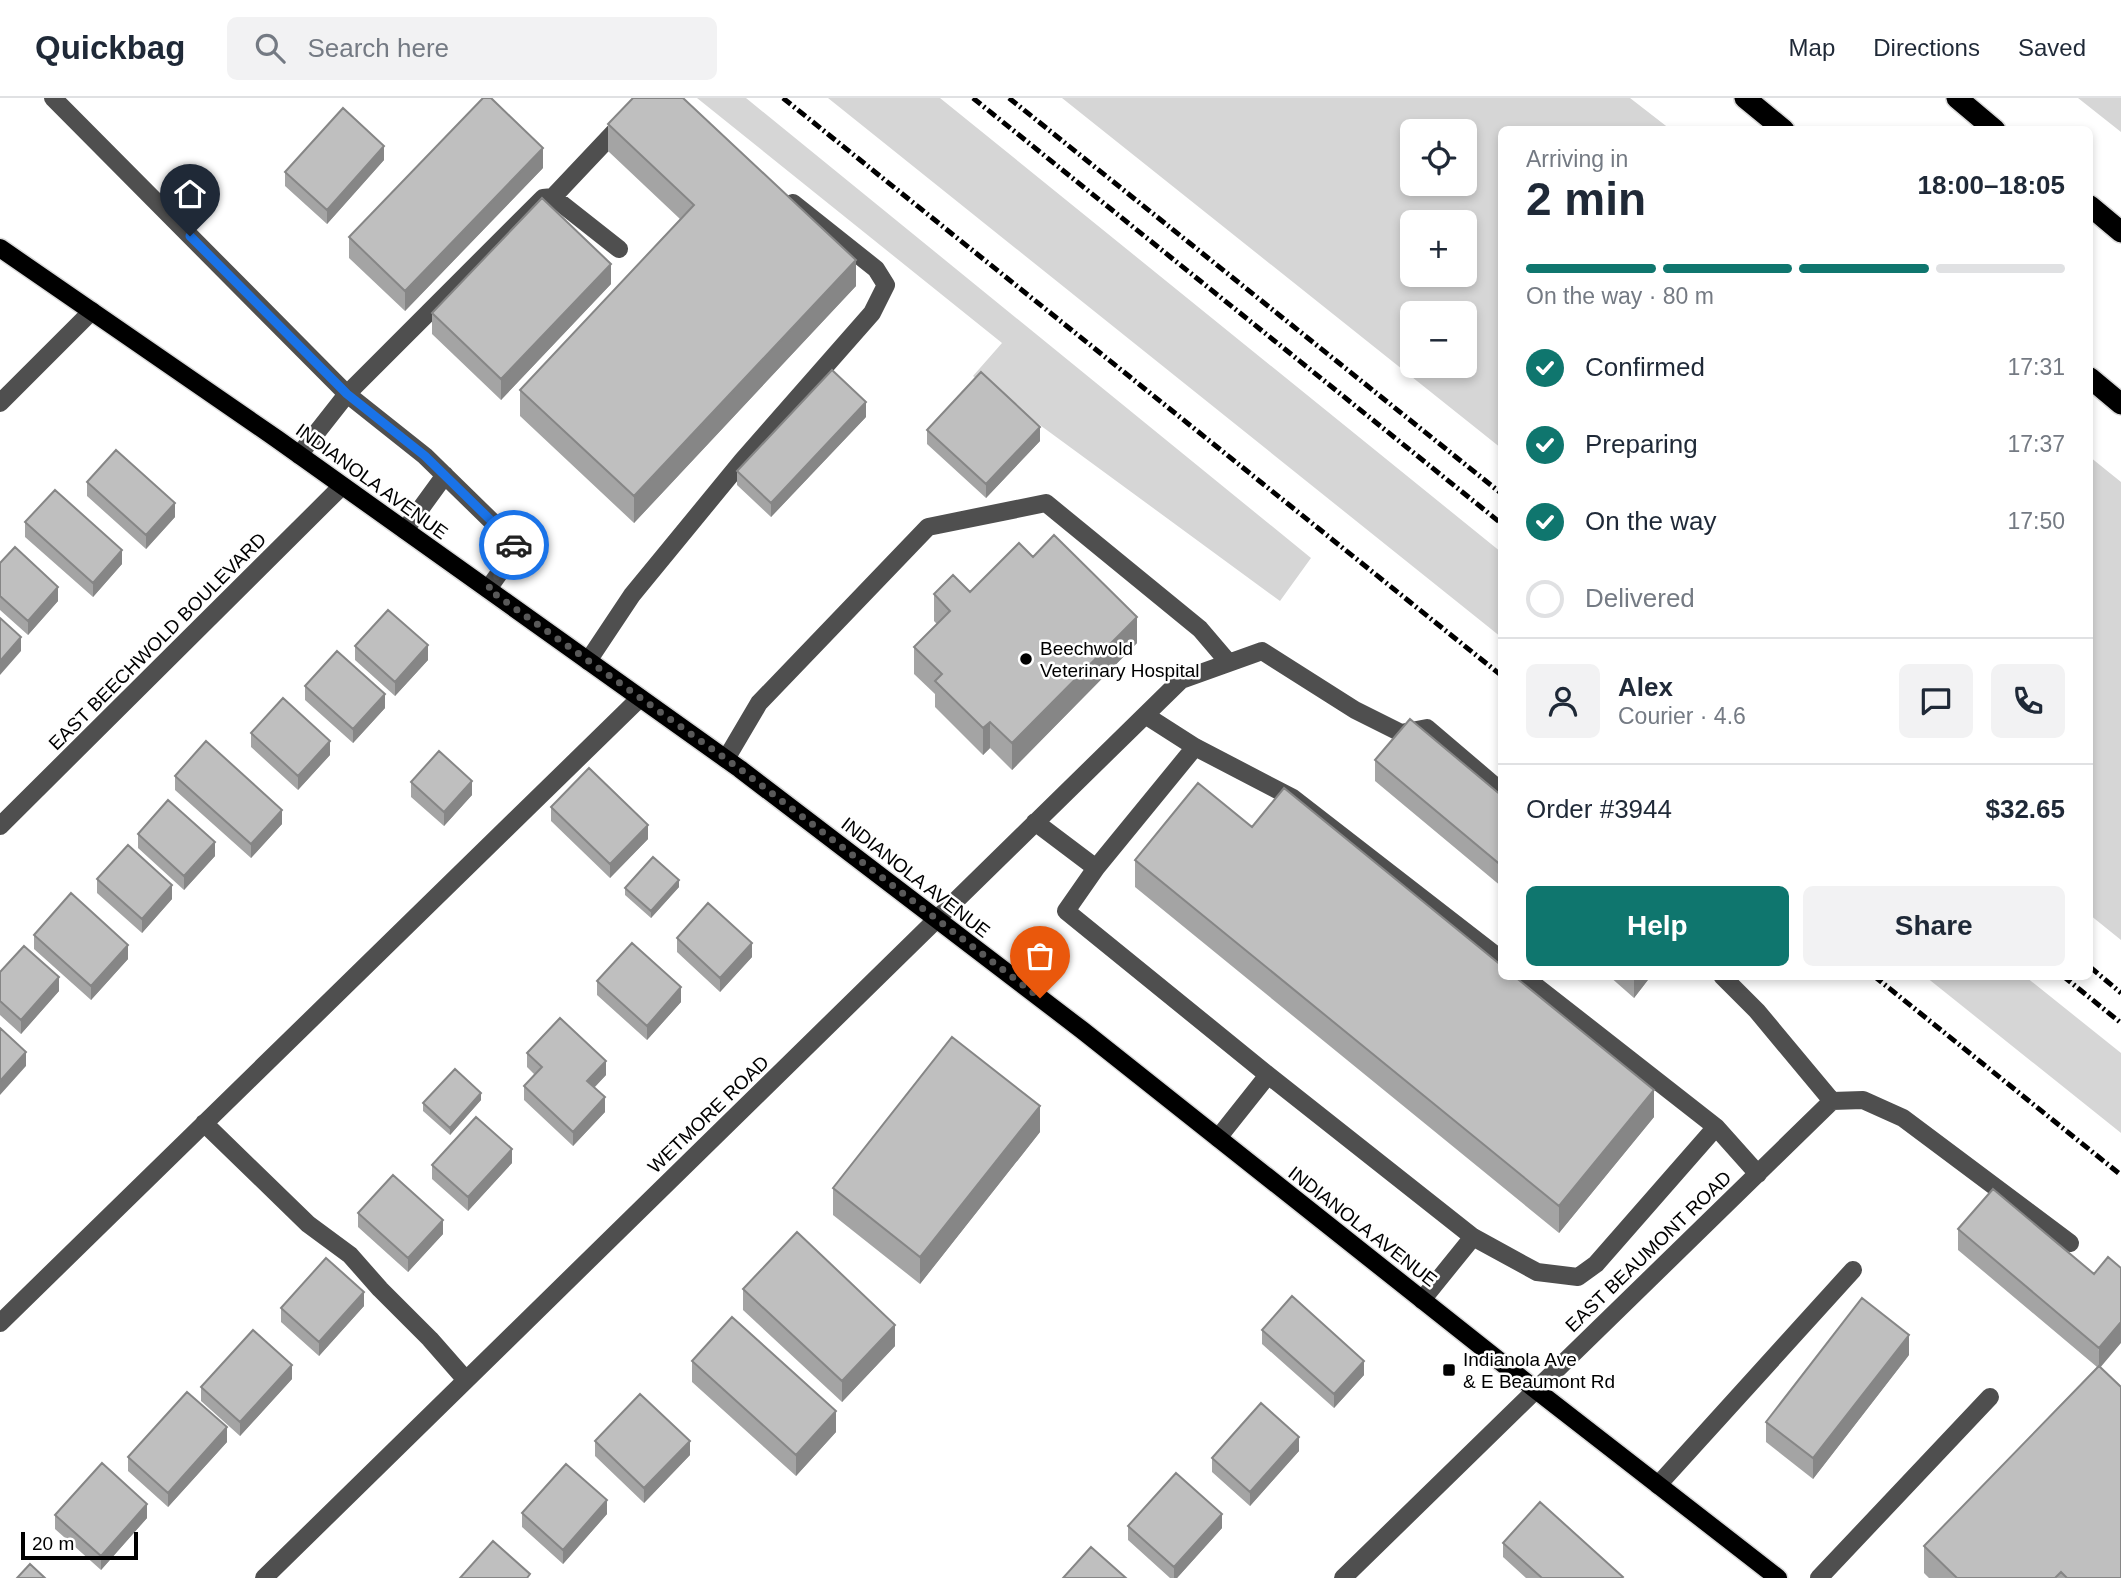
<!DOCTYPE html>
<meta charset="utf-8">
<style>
body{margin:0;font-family:Arial,sans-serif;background:#f2f2f3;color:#1f2937;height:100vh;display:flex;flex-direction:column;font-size:26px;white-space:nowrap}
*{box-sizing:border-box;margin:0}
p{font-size:23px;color:#747a83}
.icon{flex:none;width:38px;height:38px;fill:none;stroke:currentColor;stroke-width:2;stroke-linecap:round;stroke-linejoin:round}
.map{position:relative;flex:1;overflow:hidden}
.side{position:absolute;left:1498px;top:28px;width:595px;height:854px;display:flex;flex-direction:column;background:#fff;border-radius:10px;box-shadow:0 4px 10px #0003}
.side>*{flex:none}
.buttons{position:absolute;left:1400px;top:21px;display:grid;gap:14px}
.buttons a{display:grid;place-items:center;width:77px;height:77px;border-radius:10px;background:#fff;box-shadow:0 4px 10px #0003;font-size:35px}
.scale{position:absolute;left:21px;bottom:18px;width:117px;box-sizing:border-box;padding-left:7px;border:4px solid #000;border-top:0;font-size:19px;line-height:24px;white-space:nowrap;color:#000;-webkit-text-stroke:5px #fff;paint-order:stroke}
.pin{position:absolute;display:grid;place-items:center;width:60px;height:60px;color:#fff;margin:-72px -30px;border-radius:50% 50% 50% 0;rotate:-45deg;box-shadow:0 0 7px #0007}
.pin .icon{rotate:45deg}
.courier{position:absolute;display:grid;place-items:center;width:70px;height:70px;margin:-35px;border:5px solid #1a73e8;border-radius:50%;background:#fff;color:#222;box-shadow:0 2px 9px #0007}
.head em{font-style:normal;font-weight:700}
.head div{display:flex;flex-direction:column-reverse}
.head{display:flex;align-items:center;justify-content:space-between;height:119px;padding:0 28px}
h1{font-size:46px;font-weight:700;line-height:52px}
.bar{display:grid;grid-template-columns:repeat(4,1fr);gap:10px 7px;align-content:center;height:84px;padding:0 28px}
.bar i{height:9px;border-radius:5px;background:#e0e1e3}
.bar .on{background:#0f766e}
.bar p{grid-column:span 4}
.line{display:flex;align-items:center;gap:18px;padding:0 28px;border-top:2px solid #e0e1e3}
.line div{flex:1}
.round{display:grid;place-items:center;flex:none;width:74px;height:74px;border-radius:10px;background:#f2f2f3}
ol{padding:0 28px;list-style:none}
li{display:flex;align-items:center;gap:21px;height:77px}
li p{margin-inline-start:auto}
li .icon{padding:7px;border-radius:50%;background:#0f766e;color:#fff;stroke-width:4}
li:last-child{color:#747a83}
li i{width:38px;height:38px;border:4px solid #e0e1e3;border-radius:50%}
.action{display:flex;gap:14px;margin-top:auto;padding:14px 28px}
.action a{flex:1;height:80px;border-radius:10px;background:#0f766e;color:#fff;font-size:28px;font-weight:700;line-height:80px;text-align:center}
.action a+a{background:#f2f2f3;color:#1f2937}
header{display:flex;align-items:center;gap:42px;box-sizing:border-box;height:98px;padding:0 35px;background:#fff;border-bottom:2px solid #e0e1e3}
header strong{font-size:33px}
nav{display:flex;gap:38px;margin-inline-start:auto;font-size:24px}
.search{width:490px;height:63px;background:#f2f2f3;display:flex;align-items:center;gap:18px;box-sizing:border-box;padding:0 24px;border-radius:10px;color:#747a83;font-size:26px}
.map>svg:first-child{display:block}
.green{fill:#d6d6d6;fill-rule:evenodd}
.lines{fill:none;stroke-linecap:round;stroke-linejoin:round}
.major-casing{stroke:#dbdbdb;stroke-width:21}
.highway-casing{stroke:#dbdbdb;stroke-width:24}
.minor{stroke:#4f4f4f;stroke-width:18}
.major{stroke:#000;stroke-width:18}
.highway{stroke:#000;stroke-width:21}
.rail{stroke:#000;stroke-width:5;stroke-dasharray:10 3.5 2 3.5;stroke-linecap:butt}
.wall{fill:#a4a4a4}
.shaded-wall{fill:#868686}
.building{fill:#bfbfbf;stroke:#868686;stroke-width:2}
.done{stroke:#595959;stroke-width:7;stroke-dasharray:0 12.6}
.route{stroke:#1a73e8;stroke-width:9}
.poi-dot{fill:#000;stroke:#fff;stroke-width:2.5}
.labels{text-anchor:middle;stroke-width:5;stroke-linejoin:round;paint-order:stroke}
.street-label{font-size:19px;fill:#000;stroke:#fff}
.poi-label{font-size:19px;fill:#000;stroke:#fff;text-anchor:start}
</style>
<header>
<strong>Quickbag</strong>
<div class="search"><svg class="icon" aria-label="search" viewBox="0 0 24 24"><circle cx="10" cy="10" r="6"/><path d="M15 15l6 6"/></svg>Search here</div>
<nav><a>Map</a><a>Directions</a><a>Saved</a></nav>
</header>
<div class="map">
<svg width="2121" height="1480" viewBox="0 0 2121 1480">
<rect width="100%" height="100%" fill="#fff"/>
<path class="green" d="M697,0H746L1311,460L1280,503L973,278L1002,245Z
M828,0H940L1501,454V539Z
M1062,0H1630L1670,31L1502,32L1501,350ZM1412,33H1465V86H1412ZM1412,124H1465V177H1412ZM1465,215V268H1412V215Z
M2078,0H2121V34Z
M2090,359L2121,384V842L2090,817Z
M1926,879H2026L2121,955V1035Z"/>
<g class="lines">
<defs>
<path id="major" d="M0,150L277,341L740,671L1082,932L1536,1292L1778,1480"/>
<path id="highway" d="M1745,0L1784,32
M1957,0L1995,32
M2090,108L2121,134
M2090,280L2121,306"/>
</defs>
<use href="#major" class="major-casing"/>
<use href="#highway" class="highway-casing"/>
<path class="minor" d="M53,0L347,296L299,357
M553,99L637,10L651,0
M0,305L92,213
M405,432L445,377
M488,491L515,453L513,444L425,358L347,296L543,100L553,99L619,151
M588,563L632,497L742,363L872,215L886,187L876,171L793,105
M1145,617L1195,649L1293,700L1502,862
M726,661L759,605L928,429L1046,405L1200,531L1229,565
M1035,724L1096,770L1066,813L1268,977L1473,1139L1537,1174L1578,1179L1596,1166L1716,1029
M0,728L342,388
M1096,770L1195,649
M1523,878L1716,1029L1758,1076
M1722,878L1757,913L1832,1003
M1832,1003L1863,1002L1903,1020L2070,1145
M204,1025L308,1126L350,1157L380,1191L430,1241L466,1282
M1218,1040L1268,977
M1422,1202L1473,1139
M0,1225L640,600
M1658,1387L1853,1172
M264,1480L1181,582L1262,553L1355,612L1401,635L1427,630L1502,694
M1343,1480L1832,1003
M1819,1480L1990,1299"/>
<use href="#major" class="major"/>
<use href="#highway" class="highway"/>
<path class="rail" d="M783,0L1502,578
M973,0L1502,426
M1009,0L1502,396
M2090,869L2121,895
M1874,878L2121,1077
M2063,878L2121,925"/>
</g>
<path class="wall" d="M608,26L856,188L634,425L520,318V292L680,121L608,53Z
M384,62L327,126L285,88V74Z
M543,70L405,213L349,160V139Z
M611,186L501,302L432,236V215Z
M866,319L771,419L737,387V373Z
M927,332L1040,343L986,400L927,346Z
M87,384L175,419L146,451L87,398Z
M25,424L122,466L93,499L25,439Z
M1033,459L1137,545L1012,672L990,650L983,657L935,609V596L914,576V549L937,526L934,523V496L970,494Z
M0,465L58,503L28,537L0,512Z
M355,548L428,562L395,598L355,562Z
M305,588L385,610L353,645L305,602Z
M251,635L330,657L298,692L251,649Z
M1375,662L1502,698V789L1375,683Z
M175,678L282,726L251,760L175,692Z
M411,684L472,697L444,728L411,699Z
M551,709L648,741L610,780L551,723Z
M1252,729L1654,1019L1559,1135L1135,789V762Z
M138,736L215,758L184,792L138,750Z
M97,781L172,801L142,835L97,795Z
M679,789L651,820L625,797V790Z
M34,837L128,861L91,902L34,851Z
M677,840L752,859L720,894L677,854Z
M0,874L59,893L21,936L0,917Z
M1609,878H1651L1634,900Z
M597,883L681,904L647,942L597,897Z
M527,955L606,977L594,990L605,1014L573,1048L524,1002V988L535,977L527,969Z
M481,1002L450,1037L423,1013V1005Z
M1040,1034L920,1186L833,1117V1090Z
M512,1065L468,1113L432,1081V1067Z
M358,1115L443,1136L408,1174L358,1129Z
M1958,1131L2094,1176L2100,1269L2121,1480H1929L1924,1475V1448L2097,1269L1958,1152Z
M743,1191L895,1248L842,1304L743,1212Z
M364,1208L319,1258L281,1224V1210Z
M1262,1232L1364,1277L1334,1310L1262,1246Z
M1909,1257L1813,1381L1766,1344V1324Z
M692,1263L836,1334L796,1378L692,1284Z
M292,1281L240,1338L201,1303V1289Z
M595,1343L690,1357L644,1405L595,1358Z
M227,1344L168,1409L128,1373V1359Z
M1299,1353L1250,1408L1212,1374V1360Z
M522,1415L607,1416L563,1466L522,1429Z
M55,1417L147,1420L101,1472L55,1431Z
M1128,1428L1222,1430L1177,1480H1170L1128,1442Z
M1503,1445L1623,1480H1526L1503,1459Z"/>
<path class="shaded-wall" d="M384,48V62L327,126V112Z
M543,50V70L405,213V193Z
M856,162V188L634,425V398Z
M611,166V186L501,302V281Z
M866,304V319L771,419V405Z
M1040,329V343L986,400V386Z
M175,405V419L146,451V437Z
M122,452V466L93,499V485Z
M58,489V503L28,537V523Z
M1137,519V545L1012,672V645Z
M21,539V553L0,577V563Z
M428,547V562L395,598V584Z
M385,596V610L353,645V631Z
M990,624V650L983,657V630Z
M330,643V657L298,692V678Z
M472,683V697L444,728V714Z
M282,712V726L251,760V746Z
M648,727V741L610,780V766Z
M215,744V758L184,792V778Z
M679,782V789L651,820V813Z
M172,787V801L142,835V821Z
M752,845V859L720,894V880Z
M128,847V861L91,902V888Z
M1634,878H1651L1634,900Z
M59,879V893L21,936V922Z
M681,889V904L647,942V928Z
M26,954V968L0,997V983Z
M606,963V977L587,997V983Z
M1654,992V1019L1559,1135V1108Z
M481,995V1002L450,1037V1030Z
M605,999V1014L573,1048V1034Z
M1040,1008V1034L920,1186V1159Z
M512,1051V1065L468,1113V1099Z
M443,1122V1136L408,1174V1160Z
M364,1194V1208L319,1258V1244Z
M2121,1224V1245L2099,1271V1250Z
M895,1227V1248L842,1304V1283Z
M1909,1237V1257L1813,1381V1360Z
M1364,1263V1277L1334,1310V1296Z
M292,1267V1281L240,1338V1324Z
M836,1313V1334L796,1378V1357Z
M227,1329V1344L168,1409V1395Z
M1299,1339V1353L1250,1408V1394Z
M690,1343V1357L644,1405V1390Z
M607,1402V1416L563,1466V1452Z
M147,1406V1420L101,1472V1458Z
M1222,1416V1430L1177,1480H1174V1469Z"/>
<path class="building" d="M483,0H491L543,50L405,193L349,139Z
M633,0H683L856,162L634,398L520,292L694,107L608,26Z
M343,10L384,48L327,112L285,74Z
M542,100L611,166L501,281L432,215Z
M832,272L866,304L771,405L737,373Z
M981,274L1040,329L986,386L927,332Z
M116,352L175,405L146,437L87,384Z
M55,392L122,452L93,485L25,424Z
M1054,437L1137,519L1012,645L990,624L983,630L935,583L942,576L914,549L950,513L934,496L953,477L970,494L1019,445L1033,459Z
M15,449L58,489L28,523L0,498V465Z
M388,512L428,547L395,584L355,548Z
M0,520L21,539L0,563Z
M337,553L385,596L353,631L305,588Z
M283,600L330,643L298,678L251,635Z
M1410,621L1502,698V768L1375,662Z
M206,643L282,712L251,746L175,678Z
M439,653L472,683L444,714L411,684Z
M589,670L648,727L610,766L551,709Z
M1198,685L1252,729L1284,690L1502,868V878H1514L1654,992L1559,1108L1135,762Z
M168,702L215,744L184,778L138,736Z
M128,747L172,787L142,821L97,781Z
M653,759L679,782L651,813L625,790Z
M71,795L128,847L91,888L34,837Z
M708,805L752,845L720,880L677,840Z
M632,845L681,889L647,928L597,883Z
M24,848L59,879L21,922L0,903V874Z
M560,920L606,963L587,983L605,999L573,1034L524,988L542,969L527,955Z
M0,930L26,954L0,983Z
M952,939L1040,1008L920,1159L833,1090Z
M455,971L481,995L450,1030L423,1005Z
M476,1019L512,1051L468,1099L432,1067Z
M393,1077L443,1122L408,1160L358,1115Z
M1993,1091L2094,1176L2108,1159L2121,1170V1224L2099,1250L1958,1131Z
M797,1134L895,1227L842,1283L743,1191Z
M326,1160L364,1194L319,1244L281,1210Z
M1292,1198L1364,1263L1334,1296L1262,1232Z
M1862,1200L1909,1237L1813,1360L1766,1324Z
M732,1219L836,1313L796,1357L692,1263Z
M253,1232L292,1267L240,1324L201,1289Z
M2099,1268L2121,1289V1480H2067L2061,1474L2055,1480H1957L1924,1448Z
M187,1294L227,1329L168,1395L128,1359Z
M640,1296L690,1343L644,1390L595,1343Z
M1261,1305L1299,1339L1250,1394L1212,1360Z
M102,1365L147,1406L101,1458L55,1417Z
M566,1366L607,1402L563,1452L522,1415Z
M1176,1375L1222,1416L1174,1469L1128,1428Z
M1540,1404L1623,1479L1622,1480H1542L1503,1445Z
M493,1443L530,1476L527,1480H460Z
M1091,1449L1126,1480H1063Z
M30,1466L45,1480H17Z"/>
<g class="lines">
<path class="done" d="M514,447L515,453L488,491L740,671L1040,900"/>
<path class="route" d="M190,138L347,296L425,358L513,444L514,447"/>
</g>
<g class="poi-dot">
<circle cx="1026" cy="561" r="7"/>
<rect x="1442" y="1265" width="14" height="14" rx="3.5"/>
</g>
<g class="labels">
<g class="street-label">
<text transform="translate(372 383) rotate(36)" y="7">INDIANOLA AVENUE</text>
<text transform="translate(157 543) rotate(-45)" y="7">EAST BEECHWOLD BOULEVARD</text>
<text transform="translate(916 779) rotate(38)" y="7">INDIANOLA AVENUE</text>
<text transform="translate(708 1016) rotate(-44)" y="7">WETMORE ROAD</text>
<text transform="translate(1363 1128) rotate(38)" y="7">INDIANOLA AVENUE</text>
<text transform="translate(1648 1153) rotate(-44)" y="7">EAST BEAUMONT ROAD</text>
</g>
<g class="poi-label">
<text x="1040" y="557">Beechwold<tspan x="1040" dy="22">Veterinary Hospital</tspan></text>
<text x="1463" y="1268">Indianola Ave<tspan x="1463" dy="22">&amp; E Beaumont Rd</tspan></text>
</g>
</g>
</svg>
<div class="buttons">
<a><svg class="icon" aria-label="locate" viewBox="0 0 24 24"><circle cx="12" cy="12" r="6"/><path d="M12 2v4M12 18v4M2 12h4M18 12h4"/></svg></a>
<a>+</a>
<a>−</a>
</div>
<div class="scale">20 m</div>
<div class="pin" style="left:1040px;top:900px;background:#ea580c"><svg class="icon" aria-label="bag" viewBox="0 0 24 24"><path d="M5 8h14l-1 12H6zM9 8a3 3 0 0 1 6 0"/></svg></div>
<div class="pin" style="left:190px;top:138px;background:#1f2937"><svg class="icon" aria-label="home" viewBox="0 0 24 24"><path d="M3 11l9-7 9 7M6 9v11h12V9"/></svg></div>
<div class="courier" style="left:514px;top:447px"><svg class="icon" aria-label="car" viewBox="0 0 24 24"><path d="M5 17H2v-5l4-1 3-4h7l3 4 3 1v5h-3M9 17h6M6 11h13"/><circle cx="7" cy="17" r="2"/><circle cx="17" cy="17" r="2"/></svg></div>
<section class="side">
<div class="head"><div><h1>2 min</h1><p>Arriving in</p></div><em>18:00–18:05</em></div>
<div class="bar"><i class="on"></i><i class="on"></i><i class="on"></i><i></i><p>On the way · 80 m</p></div>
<ol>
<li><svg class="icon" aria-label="check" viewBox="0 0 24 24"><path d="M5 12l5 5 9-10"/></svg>Confirmed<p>17:31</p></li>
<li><svg class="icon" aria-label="check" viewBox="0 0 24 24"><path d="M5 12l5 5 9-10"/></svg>Preparing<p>17:37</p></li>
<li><svg class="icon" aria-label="check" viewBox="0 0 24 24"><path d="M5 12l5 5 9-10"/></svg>On the way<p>17:50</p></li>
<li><i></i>Delivered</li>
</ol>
<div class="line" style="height:126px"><a class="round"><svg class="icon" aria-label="person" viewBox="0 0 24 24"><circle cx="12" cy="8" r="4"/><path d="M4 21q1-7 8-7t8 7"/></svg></a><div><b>Alex</b><p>Courier · 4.6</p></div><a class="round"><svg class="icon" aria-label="chat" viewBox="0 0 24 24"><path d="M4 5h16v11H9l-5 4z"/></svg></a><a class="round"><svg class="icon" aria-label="phone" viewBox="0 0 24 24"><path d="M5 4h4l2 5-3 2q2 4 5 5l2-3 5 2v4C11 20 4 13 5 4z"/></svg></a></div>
<div class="line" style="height:91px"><div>Order #3944</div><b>$32.65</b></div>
<div class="action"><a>Help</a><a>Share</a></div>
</section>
</div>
